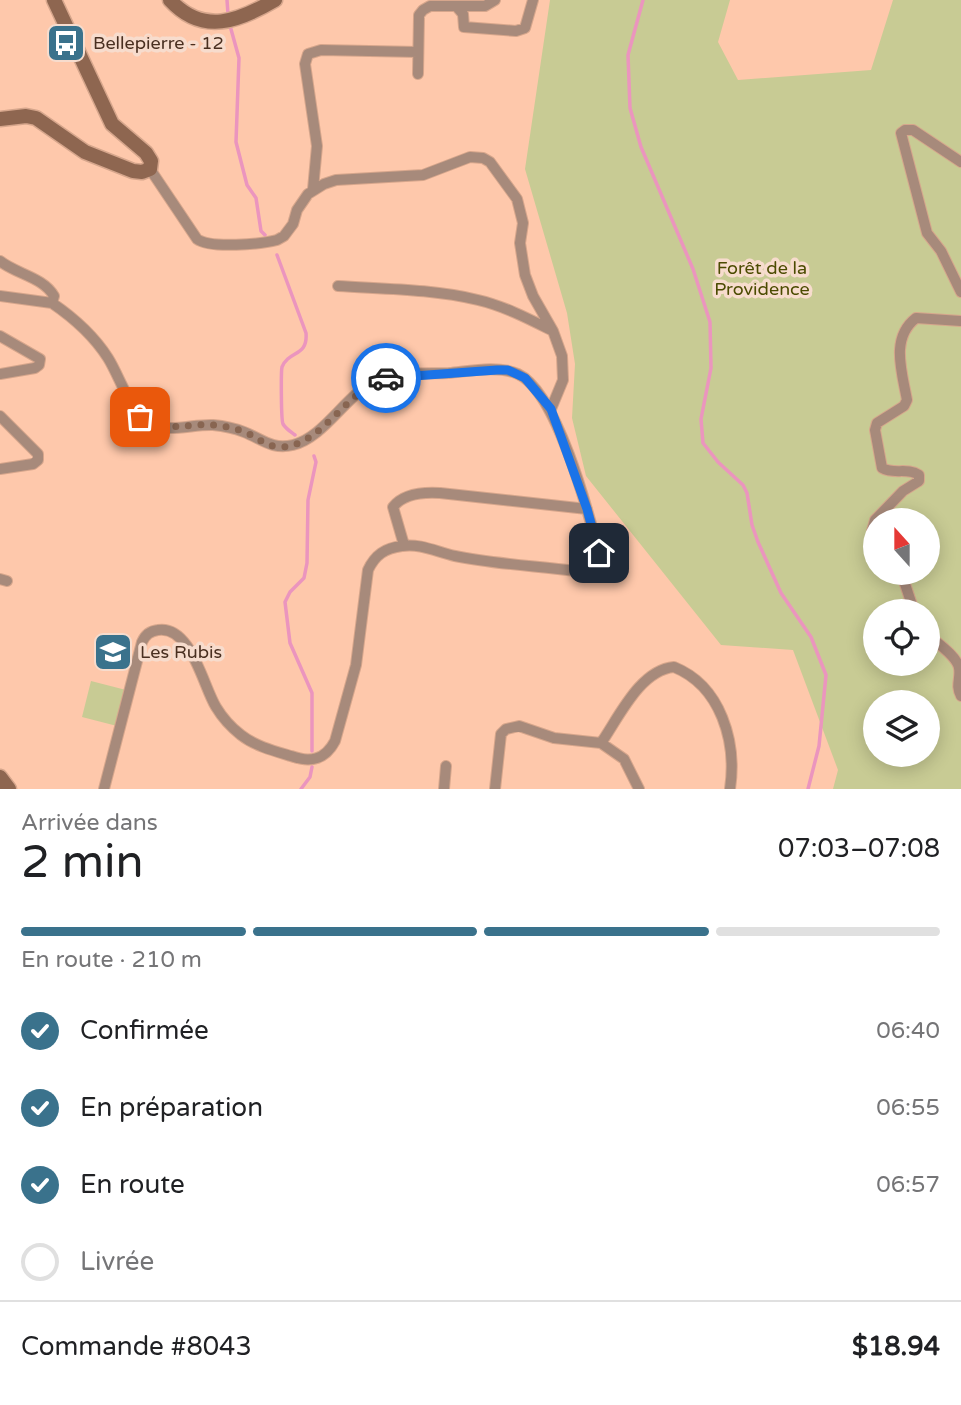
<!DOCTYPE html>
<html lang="fr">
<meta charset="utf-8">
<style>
body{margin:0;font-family:"Varela Round",sans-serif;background:#f6f6f6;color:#202124;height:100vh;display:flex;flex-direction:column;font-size:26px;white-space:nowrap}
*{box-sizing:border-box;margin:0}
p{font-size:23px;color:#757577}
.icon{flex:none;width:38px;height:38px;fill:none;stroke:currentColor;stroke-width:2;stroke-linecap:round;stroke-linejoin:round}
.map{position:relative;height:789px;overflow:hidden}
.side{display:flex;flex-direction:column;background:#fff;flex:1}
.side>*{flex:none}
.needle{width:46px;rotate:339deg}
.fabs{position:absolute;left:863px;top:508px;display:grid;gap:14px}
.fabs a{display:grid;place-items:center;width:77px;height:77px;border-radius:50%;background:#fff;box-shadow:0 4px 18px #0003;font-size:35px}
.pin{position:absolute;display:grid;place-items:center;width:60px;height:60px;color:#fff;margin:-30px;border-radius:14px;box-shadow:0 4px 10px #0006}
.courier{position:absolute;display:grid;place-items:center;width:70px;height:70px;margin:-35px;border:5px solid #1a73e8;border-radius:50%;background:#fff;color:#222;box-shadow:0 2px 9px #0007}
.headline em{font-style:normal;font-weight:600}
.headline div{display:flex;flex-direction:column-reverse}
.headline{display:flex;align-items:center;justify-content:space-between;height:119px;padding:0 21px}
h1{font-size:46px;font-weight:600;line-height:52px}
.bar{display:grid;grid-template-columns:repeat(4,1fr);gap:10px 7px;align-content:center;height:84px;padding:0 21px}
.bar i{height:9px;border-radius:5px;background:#e0e0e0}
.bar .on{background:#3a728c}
.bar p{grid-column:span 4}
.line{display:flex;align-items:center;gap:18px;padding:0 21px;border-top:2px solid #e0e0e0}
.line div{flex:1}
ol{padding:0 21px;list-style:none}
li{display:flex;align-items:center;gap:21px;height:77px}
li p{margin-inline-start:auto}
li .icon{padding:7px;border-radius:50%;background:#3a728c;color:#fff;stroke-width:4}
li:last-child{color:#757577}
li i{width:38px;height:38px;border:4px solid #e0e0e0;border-radius:50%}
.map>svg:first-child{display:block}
.green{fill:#c8cb94;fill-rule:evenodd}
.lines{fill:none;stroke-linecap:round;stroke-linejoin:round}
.stream{stroke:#eb95be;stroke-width:3.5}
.street-casing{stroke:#d6a68c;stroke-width:12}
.secondary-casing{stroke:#d6a68c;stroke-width:17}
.street{stroke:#a78a7b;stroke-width:10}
.secondary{stroke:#8e6650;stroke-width:14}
.done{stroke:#886551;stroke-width:7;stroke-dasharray:0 12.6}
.route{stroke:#1a73e8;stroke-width:9}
.labels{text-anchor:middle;stroke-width:7;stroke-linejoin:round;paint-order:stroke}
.poi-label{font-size:18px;fill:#492f20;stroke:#f7dccd;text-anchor:start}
.park-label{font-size:18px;fill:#4b4b01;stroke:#f7dccd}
</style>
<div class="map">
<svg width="961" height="789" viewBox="0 0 961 789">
<rect width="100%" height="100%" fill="#fec8ab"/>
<path class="green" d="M550,0H730L718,42L738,80L871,70L893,0H961V789H833L838,770L793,650L721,645L586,476L572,418L575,364L567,313L525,169ZM875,520H928V572H875ZM875,611H928V663H875ZM875,702H928V754H875Z
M91,681L126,690L117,726L82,717Z"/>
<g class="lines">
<path class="stream" d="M227,0L228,14
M643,0L628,55L630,108L641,147L693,269L710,322L711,368L701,419L703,443L718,462L743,485L747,493L752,525L758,542L781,593L811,637L826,675L819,746L808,789
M229,22L239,58L236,142L247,185L256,198L261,231L265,235
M277,255L306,333C308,357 289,350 282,367C281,371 281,420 283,424C286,429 291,432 295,435
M312,751V693L290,643L285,602L290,592L304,578L307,563L308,500L316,462L314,456
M301,789L310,777L312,767"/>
<defs>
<path id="street" d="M457,7L463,14L464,27L516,31L525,28L533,0
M418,74L419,15L423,10L430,6H485L495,0
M961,162L913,130H905L901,133L927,233L941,251L961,292
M150,169L197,239C210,249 262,244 277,240L284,236L293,224L297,210L308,194L324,184L336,180L423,175L470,157L483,158L490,162L517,199L523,223L520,243L525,275L533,296L553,331L562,356L563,380L551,409
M313,189L317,146L305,64L308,54L321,50L418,52
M0,261C16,274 43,277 54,296L52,303
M338,286C384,289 433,289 478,300C504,306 529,319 553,331
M0,296L52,303
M52,303C74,318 94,336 108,358C120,377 131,414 150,424C169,433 193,424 213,425C224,426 234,428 244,432C262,439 272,450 293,445C325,437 346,394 376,381C398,371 426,374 449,373C470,371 498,365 518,374C557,392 588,511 599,553L593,565L575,571C536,566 494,564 455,556C437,552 420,543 402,546C385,548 375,555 368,570L356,665L335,741C325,760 310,763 291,756C274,751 255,746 241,735C232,728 222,717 216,707C203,686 191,625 158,630C150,631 145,635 142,642L104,789
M0,336L40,359L39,365L35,368L0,374
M0,416L38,454V460L33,464L0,469
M875,520L903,491L919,481V475C907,467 894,475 882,468L875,430L877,423L904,406L907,400C902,372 890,338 916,318L961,321
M875,520L872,531L875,538
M404,545L393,507C403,494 424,492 440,493L587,509
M901,572L914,611
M0,579L7,581
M928,635C937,643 957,656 959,668C961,679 955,685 961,696
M601,743C619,717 640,670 674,667C721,686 737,742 730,789
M444,789L446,766
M495,789L501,734L506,729L519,726L554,738L601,743L624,759L639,789"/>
<path id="secondary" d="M170,0C203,36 239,21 275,0
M0,119L26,116L36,118L85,152L133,171L142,172L150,169L151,161L146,153L112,124L54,0
M0,777L9,789"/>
</defs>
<use href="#street" class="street-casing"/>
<use href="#secondary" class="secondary-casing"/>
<use href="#street" class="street"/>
<use href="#secondary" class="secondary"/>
</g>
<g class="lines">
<path class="done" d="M140,417C164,434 186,423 213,425C224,426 235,428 245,432C257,437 265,446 279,447C321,448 347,389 386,378"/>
<path class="route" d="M386,378L497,370H508L525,378L551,409L587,509L599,553"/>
</g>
<defs>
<symbol id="bus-square" viewBox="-11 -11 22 22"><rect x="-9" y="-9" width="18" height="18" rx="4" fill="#3a728c" stroke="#f7dccd"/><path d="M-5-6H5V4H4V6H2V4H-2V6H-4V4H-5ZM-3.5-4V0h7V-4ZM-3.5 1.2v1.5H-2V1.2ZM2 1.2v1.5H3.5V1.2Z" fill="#fff"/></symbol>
<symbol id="school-square" viewBox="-11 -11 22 22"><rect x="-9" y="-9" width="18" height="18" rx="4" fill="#3a728c" stroke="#f7dccd"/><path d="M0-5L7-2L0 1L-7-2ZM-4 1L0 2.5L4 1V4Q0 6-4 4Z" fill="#fff"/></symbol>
</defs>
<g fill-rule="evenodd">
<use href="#bus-square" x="44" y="21" width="44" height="44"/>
<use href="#school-square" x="91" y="630" width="44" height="44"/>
</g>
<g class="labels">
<g class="poi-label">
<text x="93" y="49">Bellepierre - 12</text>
<text x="140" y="658">Les Rubis</text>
</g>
<g class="park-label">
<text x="762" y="274">Forêt de la<tspan x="762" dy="21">Providence</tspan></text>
</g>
</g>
</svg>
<div class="fabs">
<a><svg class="needle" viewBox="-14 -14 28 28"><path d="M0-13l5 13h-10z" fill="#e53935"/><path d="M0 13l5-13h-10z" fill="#757577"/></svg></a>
<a><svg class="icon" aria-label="locate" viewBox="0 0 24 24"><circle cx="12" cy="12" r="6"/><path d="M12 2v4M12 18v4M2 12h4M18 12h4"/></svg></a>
<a><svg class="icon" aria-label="layers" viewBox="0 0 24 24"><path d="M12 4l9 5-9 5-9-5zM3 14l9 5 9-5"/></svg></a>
</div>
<div class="pin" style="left:140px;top:417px;background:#ea580c"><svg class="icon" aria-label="bag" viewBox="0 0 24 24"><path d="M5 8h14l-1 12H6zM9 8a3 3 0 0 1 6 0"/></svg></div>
<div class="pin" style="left:599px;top:553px;background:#1f2937"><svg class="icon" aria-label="home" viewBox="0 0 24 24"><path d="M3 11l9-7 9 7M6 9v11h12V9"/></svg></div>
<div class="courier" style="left:386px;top:378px"><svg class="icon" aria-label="car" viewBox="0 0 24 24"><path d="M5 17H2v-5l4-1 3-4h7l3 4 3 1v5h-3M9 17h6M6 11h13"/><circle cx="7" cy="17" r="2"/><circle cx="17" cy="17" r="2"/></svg></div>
</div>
<section class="side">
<div class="headline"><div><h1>2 min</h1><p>Arrivée dans</p></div><em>07:03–07:08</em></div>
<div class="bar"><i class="on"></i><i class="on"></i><i class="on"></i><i></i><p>En route · 210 m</p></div>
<ol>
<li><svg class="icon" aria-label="check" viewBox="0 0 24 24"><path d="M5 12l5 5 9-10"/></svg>Confirmée<p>06:40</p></li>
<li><svg class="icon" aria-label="check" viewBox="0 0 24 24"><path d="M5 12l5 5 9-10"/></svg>En préparation<p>06:55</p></li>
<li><svg class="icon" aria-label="check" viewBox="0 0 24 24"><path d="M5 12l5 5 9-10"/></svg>En route<p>06:57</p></li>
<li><i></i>Livrée</li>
</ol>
<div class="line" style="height:91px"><div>Commande #8043</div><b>$18.94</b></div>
</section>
